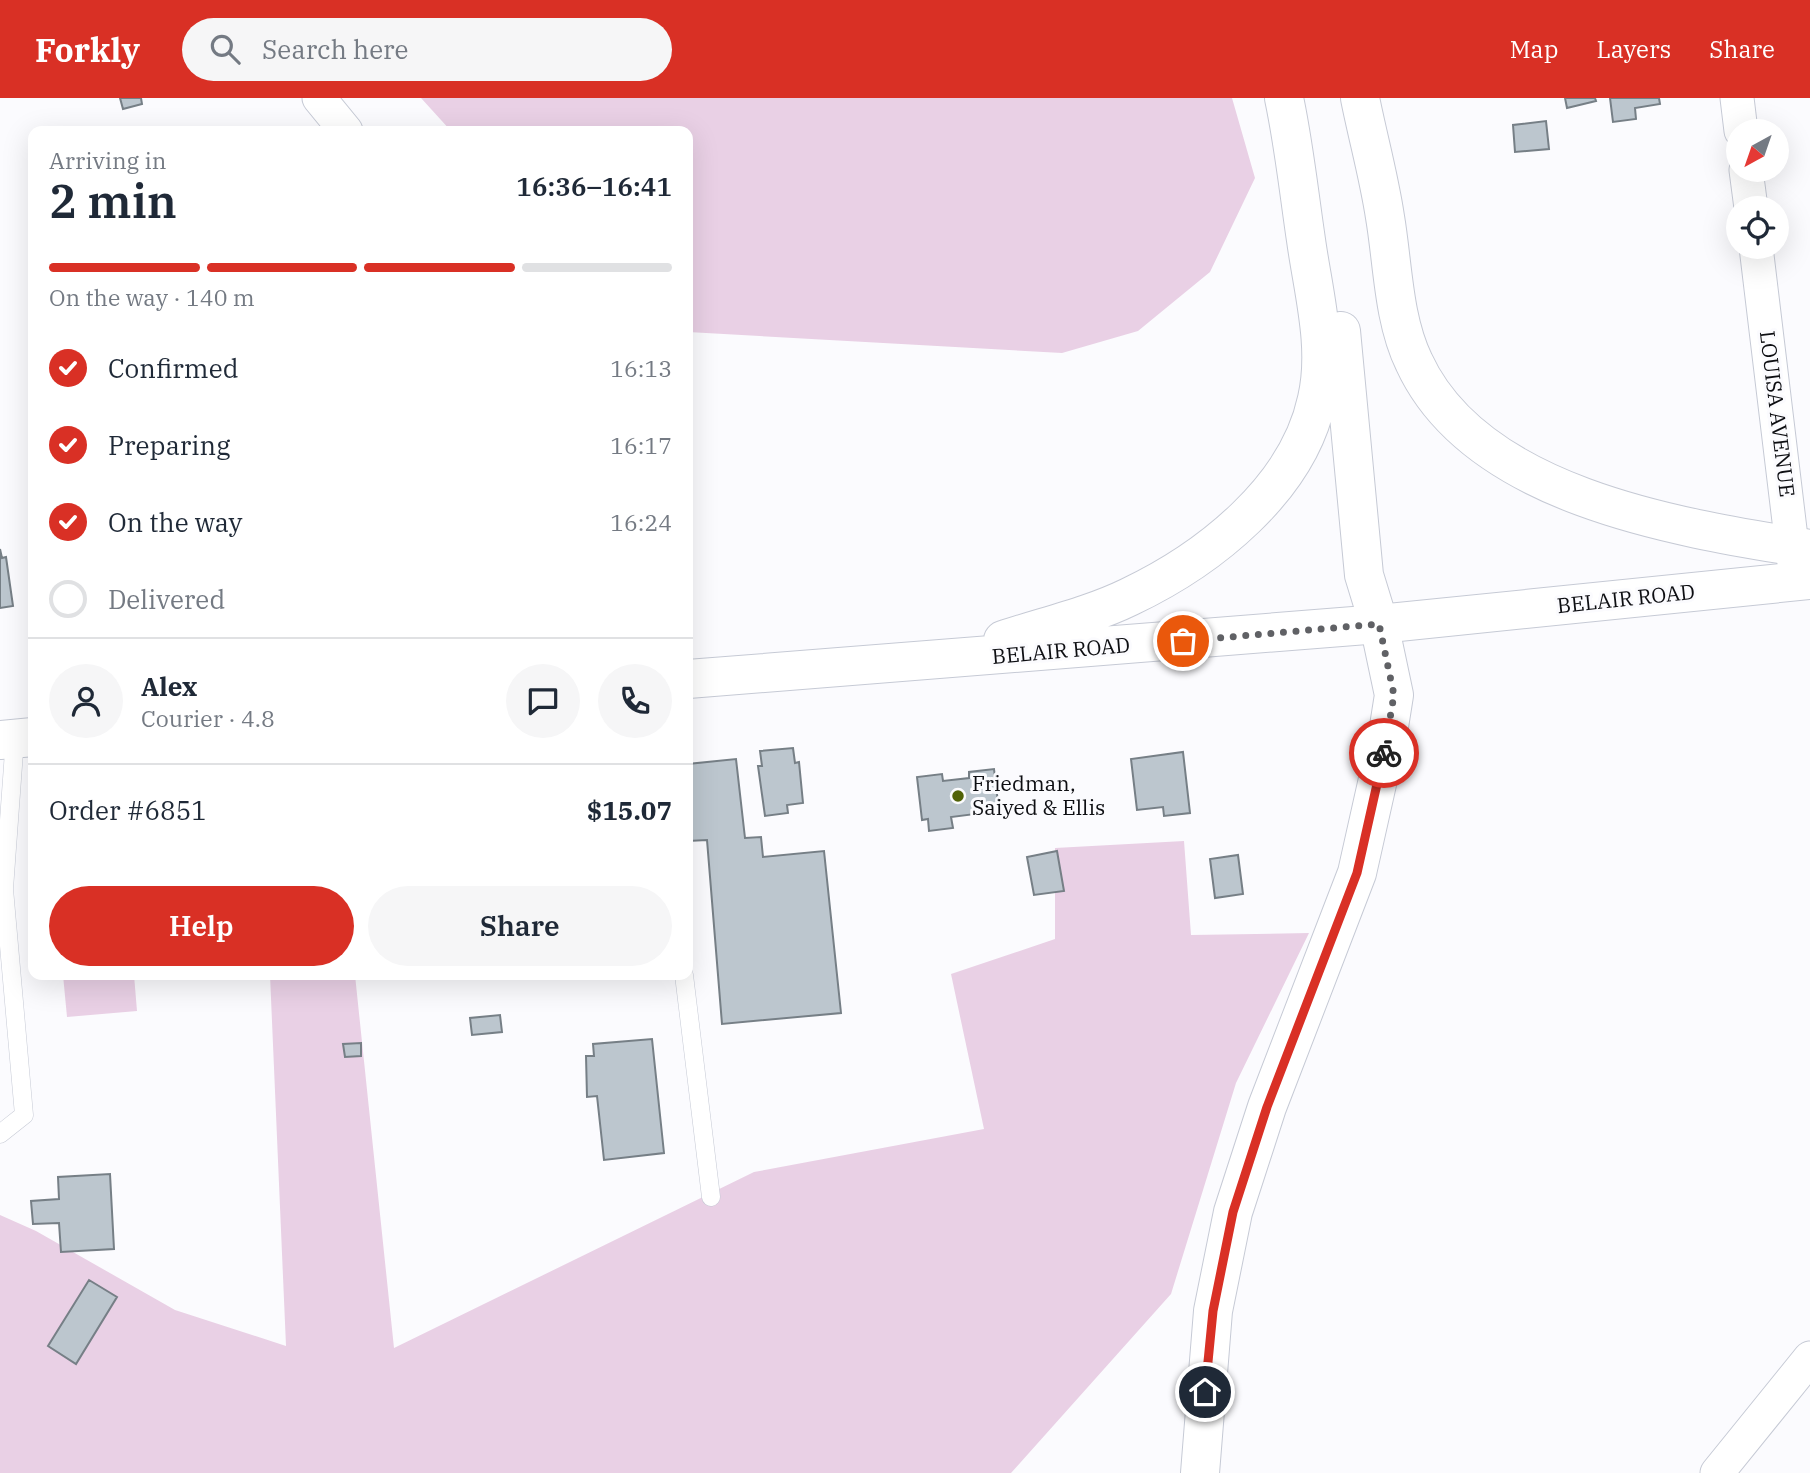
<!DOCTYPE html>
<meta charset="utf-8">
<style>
body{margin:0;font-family:"IBM Plex Serif",serif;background:#f6f6f7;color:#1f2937;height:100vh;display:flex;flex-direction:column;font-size:26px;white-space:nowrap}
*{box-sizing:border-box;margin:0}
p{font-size:23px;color:#747a83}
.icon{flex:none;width:38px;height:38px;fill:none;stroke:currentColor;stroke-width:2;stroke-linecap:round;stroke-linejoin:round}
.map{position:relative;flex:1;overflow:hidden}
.drawer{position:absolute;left:28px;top:28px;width:665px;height:854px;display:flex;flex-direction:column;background:#fff;border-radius:14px;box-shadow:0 7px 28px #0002}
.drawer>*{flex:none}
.needle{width:46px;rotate:220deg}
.fabs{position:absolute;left:1726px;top:21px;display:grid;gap:14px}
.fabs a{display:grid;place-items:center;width:63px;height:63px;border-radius:50%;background:#fff;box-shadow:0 7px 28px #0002;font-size:35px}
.pin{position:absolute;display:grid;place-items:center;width:60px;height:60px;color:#fff;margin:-30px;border:4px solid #fff;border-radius:50%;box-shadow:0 2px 7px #0007}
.courier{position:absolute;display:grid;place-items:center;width:70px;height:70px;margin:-35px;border:5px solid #d93025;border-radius:50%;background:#fff;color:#222;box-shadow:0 2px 9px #0007}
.head em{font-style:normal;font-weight:600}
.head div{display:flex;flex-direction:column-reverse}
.head{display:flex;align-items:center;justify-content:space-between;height:119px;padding:0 21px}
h1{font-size:46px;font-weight:600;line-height:52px}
.bar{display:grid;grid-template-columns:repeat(4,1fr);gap:10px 7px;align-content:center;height:84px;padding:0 21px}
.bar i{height:9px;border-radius:5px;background:#e0e1e3}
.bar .current{background:#d93025}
.bar p{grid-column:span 4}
.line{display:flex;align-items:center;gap:18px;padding:0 21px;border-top:2px solid #e0e1e3}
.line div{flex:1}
.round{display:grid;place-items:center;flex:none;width:74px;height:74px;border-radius:37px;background:#f6f6f7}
ol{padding:0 21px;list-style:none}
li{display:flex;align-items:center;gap:21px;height:77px}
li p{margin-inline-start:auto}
li .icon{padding:7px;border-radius:50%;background:#d93025;color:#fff;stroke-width:4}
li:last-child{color:#747a83}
li i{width:38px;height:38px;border:4px solid #e0e1e3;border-radius:50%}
.action{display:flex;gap:14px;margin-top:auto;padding:14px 21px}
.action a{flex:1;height:80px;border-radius:42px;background:#d93025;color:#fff;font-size:28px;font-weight:600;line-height:80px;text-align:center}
.action a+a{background:#f6f6f7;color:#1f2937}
header{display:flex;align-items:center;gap:42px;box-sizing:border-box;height:98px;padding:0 35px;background:#d93025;color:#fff}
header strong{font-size:33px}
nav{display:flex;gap:38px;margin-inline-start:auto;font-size:24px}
.search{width:490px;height:63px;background:#f6f6f7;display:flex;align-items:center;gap:18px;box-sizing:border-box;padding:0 24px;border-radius:38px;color:#747a83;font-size:26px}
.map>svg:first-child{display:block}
.green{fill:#e9d0e5}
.building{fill:#bcc6ce;stroke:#767f86;stroke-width:2}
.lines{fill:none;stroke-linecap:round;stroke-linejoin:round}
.service-casing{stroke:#c6cad5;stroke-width:19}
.minor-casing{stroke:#c6cad5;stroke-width:35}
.tertiary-casing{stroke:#c6cad5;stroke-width:40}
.trunk-casing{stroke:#c6cad5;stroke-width:40}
.service{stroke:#fff;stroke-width:18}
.minor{stroke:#fff;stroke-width:33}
.tertiary{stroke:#fff;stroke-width:38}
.trunk{stroke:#fff;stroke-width:38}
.done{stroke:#606165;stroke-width:7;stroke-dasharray:0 12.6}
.route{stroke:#d93025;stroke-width:9}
.poi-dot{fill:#516208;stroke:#fbfbfe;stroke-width:2.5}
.labels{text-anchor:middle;stroke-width:6;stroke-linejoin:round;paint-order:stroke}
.street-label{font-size:21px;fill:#0d0e12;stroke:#fbfbfe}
.poi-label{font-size:21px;fill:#0d0e12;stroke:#fbfbfe;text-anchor:start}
</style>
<header>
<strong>Forkly</strong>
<div class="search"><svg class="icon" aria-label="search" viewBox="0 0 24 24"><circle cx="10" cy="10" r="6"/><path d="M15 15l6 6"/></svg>Search here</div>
<nav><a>Map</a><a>Layers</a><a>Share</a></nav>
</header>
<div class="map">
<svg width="1810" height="1375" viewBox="0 0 1810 1375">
<rect width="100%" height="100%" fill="#fbfbfe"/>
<path class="green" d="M421,0H1232L1255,80L1210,174L1138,233L1062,255L688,234V33H451Z
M1184,743L1191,837L1309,835L1236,985L1171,1196L1011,1375H0V1117L36,1133L175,1212L286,1248L270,877H355L394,1250L754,1074L984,1031L951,876L1055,841V750Z
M63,877H134L137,913L67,919Z"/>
<path class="building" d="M120,0H141L142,6L123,11Z
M1565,0H1595L1596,3L1567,10Z
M1610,0H1659L1660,6L1635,10L1636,21L1613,24Z
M1546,23L1549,51L1515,54L1513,27Z
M0,451L2,460L6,459L13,508L0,510Z
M793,650L795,665L799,664L803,705L787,707L788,715L765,718L758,668H762L760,653Z
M1183,654L1190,715L1164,718L1163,709L1137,712L1131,661Z
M736,661L745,740L761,739L763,759L824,753L841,915L722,926L707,742L688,743V666Z
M994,671L999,713L951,719L953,730L929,733L928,721L922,722L917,679L942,676L943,683L969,680V674Z
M1057,753L1064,793L1034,797L1027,759Z
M1238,757L1243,796L1215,800L1210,761Z
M500,917L502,934L472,937L470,920Z
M652,941L664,1055L604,1062L597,998L587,999L586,958H594L593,946Z
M361,945V958L345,959L343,946Z
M110,1076L114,1151L61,1154L59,1125L33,1126L31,1103L59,1101L58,1079Z
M89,1182L117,1199L76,1266L48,1248Z"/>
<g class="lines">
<defs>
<path id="service" d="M684,877L711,1099
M0,1036L24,1017L4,791L15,640"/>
<path id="minor" d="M319,0L346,33
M1737,0L1741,33
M1746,72L1751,110
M1756,149L1795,473
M1717,1375L1810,1260"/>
<path id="tertiary" d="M1200,1375L1213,1213L1233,1114L1267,1009L1357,775L1387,641L1394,597L1379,526"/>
<path id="trunk" d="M1360,0C1368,40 1379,79 1385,119C1393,166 1393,221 1414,264C1476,399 1680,430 1810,451
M1341,233L1364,477L1379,526
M1003,542C1045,528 1090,518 1129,499C1209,461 1298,391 1317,301C1329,249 1313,193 1306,142C1299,95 1294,47 1284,0
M688,581L1379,526L1810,482
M0,642L33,639"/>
</defs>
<use href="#service" class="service-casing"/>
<use href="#minor" class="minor-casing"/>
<use href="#tertiary" class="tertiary-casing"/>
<use href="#trunk" class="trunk-casing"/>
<use href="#service" class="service"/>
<use href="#minor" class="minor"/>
<use href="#tertiary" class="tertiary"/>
<use href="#trunk" class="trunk"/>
</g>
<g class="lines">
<path class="done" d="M1183,543L1379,526L1394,597L1384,655"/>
<path class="route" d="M1205,1294L1213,1213L1233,1114L1267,1009L1357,775L1384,655"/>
</g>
<circle class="poi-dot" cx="958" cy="698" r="7"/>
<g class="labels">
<g class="street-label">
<text transform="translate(1777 316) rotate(83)" y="7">LOUISA AVENUE</text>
<text transform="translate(1626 501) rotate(-6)" y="7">BELAIR ROAD</text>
<text transform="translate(1061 553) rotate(-5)" y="7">BELAIR ROAD</text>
</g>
<g class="poi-label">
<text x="972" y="693">Friedman,<tspan x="972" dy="24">Saiyed &amp; Ellis</tspan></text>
</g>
</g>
</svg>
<div class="fabs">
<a><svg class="needle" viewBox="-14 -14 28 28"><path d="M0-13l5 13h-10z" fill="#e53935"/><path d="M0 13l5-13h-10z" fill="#747a83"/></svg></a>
<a><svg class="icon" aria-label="locate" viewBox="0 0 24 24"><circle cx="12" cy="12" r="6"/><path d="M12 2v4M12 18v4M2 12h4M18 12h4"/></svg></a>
</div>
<div class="pin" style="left:1183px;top:543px;background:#ea580c"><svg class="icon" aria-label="bag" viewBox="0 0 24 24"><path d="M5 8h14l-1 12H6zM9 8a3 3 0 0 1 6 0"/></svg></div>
<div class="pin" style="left:1205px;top:1294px;background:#1f2937"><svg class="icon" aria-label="home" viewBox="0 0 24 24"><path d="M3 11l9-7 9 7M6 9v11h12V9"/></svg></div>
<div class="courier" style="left:1384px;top:655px"><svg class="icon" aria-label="bike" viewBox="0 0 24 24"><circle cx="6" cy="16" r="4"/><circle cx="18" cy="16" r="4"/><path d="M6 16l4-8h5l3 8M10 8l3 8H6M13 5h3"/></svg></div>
<section class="drawer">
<div class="head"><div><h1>2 min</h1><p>Arriving in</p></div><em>16:36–16:41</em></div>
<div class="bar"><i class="current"></i><i class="current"></i><i class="current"></i><i></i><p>On the way · 140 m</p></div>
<ol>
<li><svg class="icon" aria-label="check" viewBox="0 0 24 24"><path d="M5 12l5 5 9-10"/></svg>Confirmed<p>16:13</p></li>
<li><svg class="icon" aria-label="check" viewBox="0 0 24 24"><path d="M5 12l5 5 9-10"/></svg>Preparing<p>16:17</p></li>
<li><svg class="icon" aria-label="check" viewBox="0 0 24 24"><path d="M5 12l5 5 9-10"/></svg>On the way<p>16:24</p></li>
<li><i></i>Delivered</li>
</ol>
<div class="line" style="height:126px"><a class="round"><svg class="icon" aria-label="person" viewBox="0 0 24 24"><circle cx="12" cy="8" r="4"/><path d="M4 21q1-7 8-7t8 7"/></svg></a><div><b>Alex</b><p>Courier · 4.8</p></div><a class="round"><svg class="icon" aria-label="chat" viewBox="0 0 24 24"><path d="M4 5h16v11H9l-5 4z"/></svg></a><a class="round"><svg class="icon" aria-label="phone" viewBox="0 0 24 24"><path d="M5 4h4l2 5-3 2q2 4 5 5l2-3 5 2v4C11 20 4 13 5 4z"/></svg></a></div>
<div class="line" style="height:91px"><div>Order #6851</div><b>$15.07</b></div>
<div class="action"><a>Help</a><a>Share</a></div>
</section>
</div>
